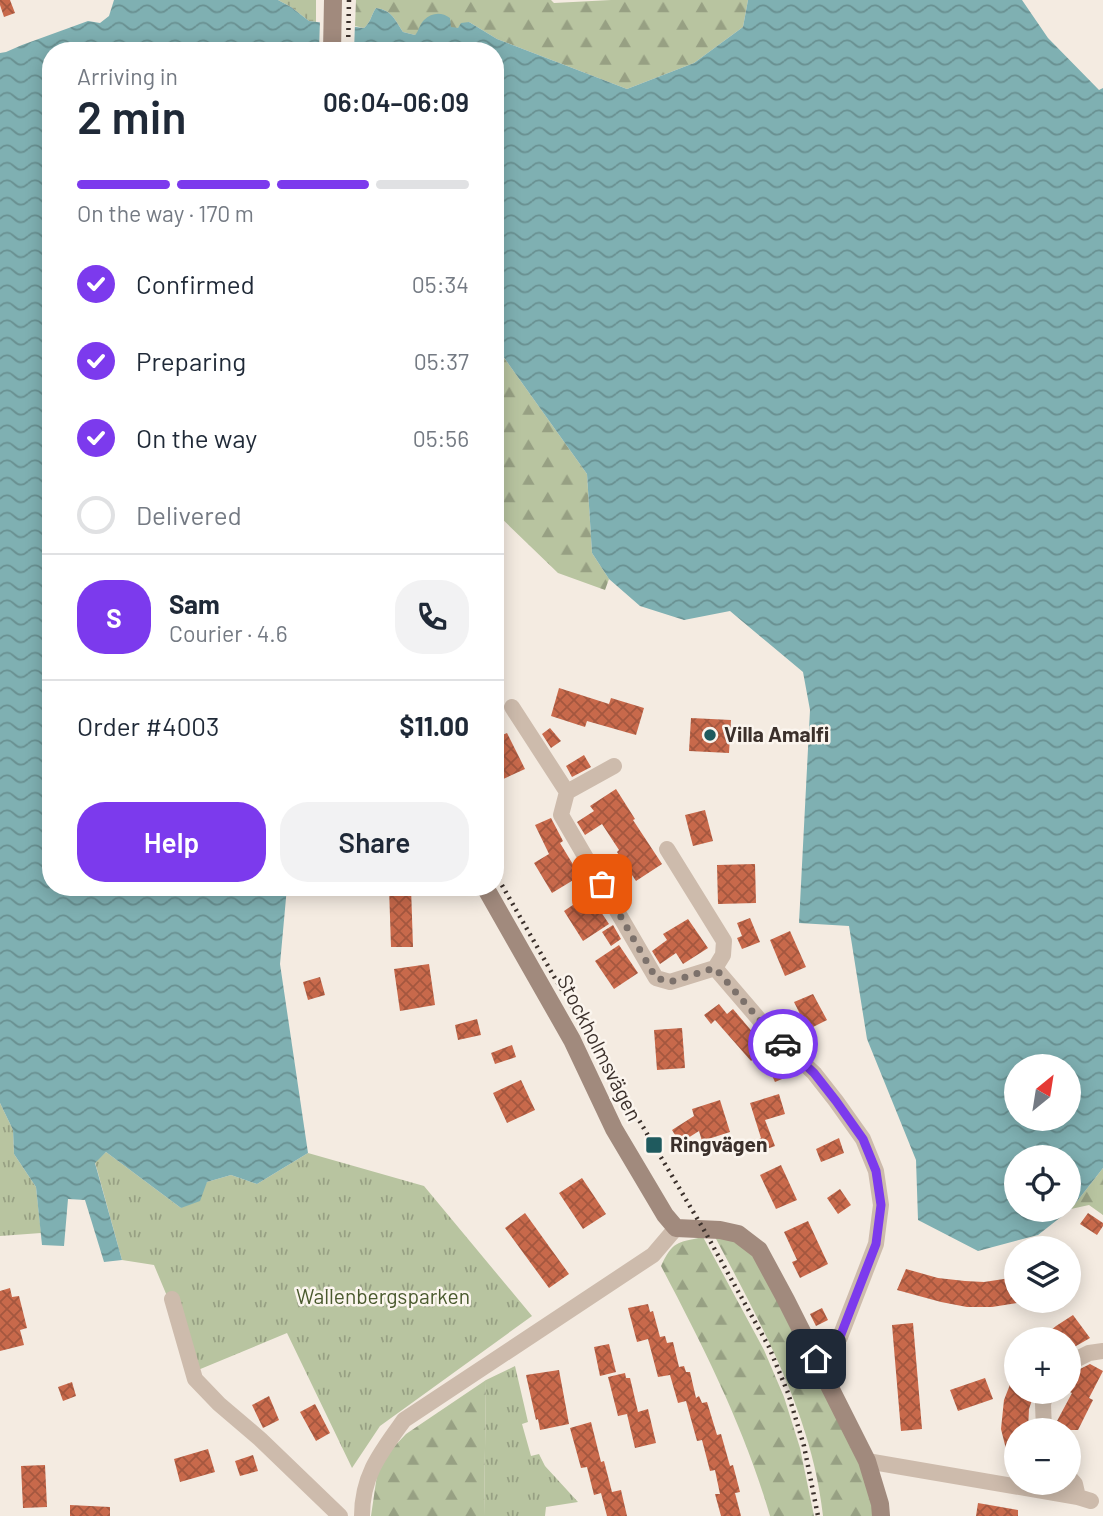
<!DOCTYPE html>
<meta charset="utf-8">
<style>
body{margin:0;font-family:Barlow,sans-serif;background:#f2f2f3;color:#1f2937;height:100vh;display:flex;flex-direction:column;font-size:26px;white-space:nowrap}
*{box-sizing:border-box;margin:0}
p{font-size:23px;color:#747a83}
.icon{flex:none;width:38px;height:38px;fill:none;stroke:currentColor;stroke-width:2;stroke-linecap:round;stroke-linejoin:round}
.map{position:relative;flex:1;overflow:hidden}
.panel{position:absolute;left:42px;top:42px;width:462px;height:854px;display:flex;flex-direction:column;background:#fff;border-radius:28px;box-shadow:0 4px 18px #0003}
.panel>*{flex:none}
.needle{width:46px;rotate:30deg}
.fabs{position:absolute;left:1004px;top:1054px;display:grid;gap:14px}
.fabs a{display:grid;place-items:center;width:77px;height:77px;border-radius:50%;background:#fff;box-shadow:0 4px 18px #0003;font-size:35px}
.pin{position:absolute;display:grid;place-items:center;width:60px;height:60px;color:#fff;margin:-30px;border-radius:14px;box-shadow:0 4px 10px #0006}
.courier{position:absolute;display:grid;place-items:center;width:70px;height:70px;margin:-35px;border:5px solid #7c3aed;border-radius:50%;background:#fff;color:#222;box-shadow:0 2px 9px #0007}
.overview em{font-style:normal;font-weight:600}
.overview div{display:flex;flex-direction:column-reverse}
.overview{display:flex;align-items:center;justify-content:space-between;height:119px;padding:0 35px}
h1{font-size:46px;font-weight:600;line-height:52px}
.bar{display:grid;grid-template-columns:repeat(4,1fr);gap:10px 7px;align-content:center;height:84px;padding:0 35px}
.bar i{height:9px;border-radius:5px;background:#e0e1e3}
.bar .on{background:#7c3aed}
.bar p{grid-column:span 4}
.line{display:flex;align-items:center;gap:18px;padding:0 35px;border-top:2px solid #e0e1e3}
.line div{flex:1}
.round{display:grid;place-items:center;flex:none;width:74px;height:74px;border-radius:28px;background:#f2f2f3}
ol{padding:0 35px;list-style:none}
li{display:flex;align-items:center;gap:21px;height:77px}
li p{margin-inline-start:auto}
li .icon{padding:7px;border-radius:50%;background:#7c3aed;color:#fff;stroke-width:4}
li:last-child{color:#747a83}
li i{width:38px;height:38px;border:4px solid #e0e1e3;border-radius:50%}
.primary-button{display:flex;gap:14px;margin-top:auto;padding:14px 35px}
.primary-button a{flex:1;height:80px;border-radius:28px;background:#7c3aed;color:#fff;font-size:28px;font-weight:600;line-height:80px;text-align:center}
.primary-button a+a{background:#f2f2f3;color:#1f2937}
.map>svg:first-child{display:block}
.grass{fill:url(#grass-tufts)}
.forest{fill:url(#forest-firs)}
.wetland{fill:url(#wetland-marsh)}
.water{fill:url(#water-waves);fill-rule:evenodd}
.pier{fill:#f4ebe1}
.building{fill:url(#building-cross-hatch)}
.lines{fill:none;stroke-linecap:round;stroke-linejoin:round}
.street{stroke:#cdbbac;stroke-width:16}
.secondary{stroke:#a18a7d;stroke-width:18}
.rail{stroke:#3b302b;stroke-width:4.5;stroke-dasharray:2 5;stroke-linecap:butt}
.done{stroke:#7c716b;stroke-width:7;stroke-dasharray:0 12.6}
.route{stroke:#7c3aed;stroke-width:9}
.poi-dot{fill:#1f5a5e;stroke:#fbf5ee;stroke-width:2.5}
.labels{text-anchor:middle;stroke-width:5;stroke-linejoin:round;paint-order:stroke}
.poi-label{font-size:21px;font-weight:bold;fill:#3b302b;stroke:#fbf5ee;text-anchor:start}
.street-label{font-size:21px;fill:#3b302b;stroke:#fbf5ee}
.park-label{font-size:21px;fill:#4a5a2e;stroke:#fbf5ee}
</style>
<div class="map">
<svg width="1103" height="1516" viewBox="0 0 1103 1516">
<defs>
<pattern id="grass-tufts" width="24" height="20" patternUnits="userSpaceOnUse" patternTransform="scale(1.75)"><rect width="24" height="20" fill="#b8c4a0"/><path d="M3 7l-1-3M5 7V3M7 7l1-3M15 17l-1-3M17 17v-4M19 17l1-3" fill="none" stroke="#97a083"/></pattern>
<pattern id="forest-firs" width="22" height="20" patternUnits="userSpaceOnUse" patternTransform="scale(1.75)"><rect width="22" height="20" fill="#b8c4a0"/><path d="M5 1l3.5 6h-7zM16 11l3.5 6h-7z" fill="#97a083"/></pattern>
<pattern id="wetland-marsh" width="20" height="14" patternUnits="userSpaceOnUse" patternTransform="scale(1.75)"><rect width="20" height="14" fill="#b8c4a0"/><path d="M1 5h8M5 5V1M11 12h8M15 12V8" fill="none" stroke="#97a083"/></pattern>
<pattern id="water-waves" width="16" height="10" patternUnits="userSpaceOnUse" patternTransform="scale(1.75)"><rect width="16" height="10" fill="#7fb0b2"/><path d="M0 5q4-4 8 0t8 0" fill="none" stroke="#699091"/></pattern>
<pattern id="building-cross-hatch" width="8" height="8" patternUnits="userSpaceOnUse" patternTransform="scale(1.75)"><rect width="8" height="8" fill="#c8694b"/><path d="M0 0l8 8M0 8l8-8" fill="none" stroke="#a4573f"/></pattern>
</defs>
<rect width="100%" height="100%" fill="#f4ebe1"/>
<path class="grass" d="M0,1103L13,1130L14,1154L36,1187L41,1233L0,1236Z
M106,1152L181,1208L207,1182L231,1175L257,1184L308,1153L424,1186L532,1316L380,1426L352,1468L287,1333L198,1370L154,1265L122,1260L95,1162Z
M515,1366L528,1422L522,1424L531,1456L539,1454L545,1466L578,1502L546,1507L545,1516H484L486,1380Z"/>
<path class="forest" d="M356,0H551L554,3L611,0H748L743,27L694,63L627,89L497,39L469,22L458,28L420,27L419,33L415,35L403,32C395,20 392,10 376,8C371,15 371,22 364,28L355,26Z
M495,345L587,474L592,553L609,579L605,590L558,573L498,515L495,516Z
M1103,1168V1215L1089,1205L1071,1209Z
M714,1235C735,1238 747,1247 759,1264L861,1466L873,1508L874,1516H823C812,1414 761,1324 714,1235Z
M703,1237L764,1350L784,1397L800,1448L814,1516H770C745,1429 703,1346 661,1266C673,1241 676,1243 703,1237Z
M486,1380L484,1516H371L377,1475L390,1451L406,1434Z"/>
<path class="wetland" d="M278,0H316V22L309,21L291,7Z"/>
<path class="water" d="M114,0H278L291,7L309,21L364,28C371,22 371,15 376,8C392,10 395,20 403,32L415,35C419,31 419,25 424,20C432,12 442,12 450,18L451,27L458,28L461,23L469,22L497,39L627,89L694,63L743,27L748,0H1022L1048,38L1099,90L1103,88V1168L1071,1209L1038,1235L978,1251L918,1220L916,1160L867,1039L849,926L799,923L810,710L803,672L730,611L684,620L640,606L609,579L592,553L587,474L495,345V51H51V887H287L280,964L308,1153L257,1184L231,1175L207,1182L200,1201L181,1208L106,1152L95,1163L122,1260L104,1262L85,1200L68,1199L64,1246L42,1245L36,1187L14,1154L13,1130L0,1103V53L6,52L22,45L88,21L100,23L109,16ZM1017,1066H1069V1118H1017ZM1017,1157H1069V1209H1017Z"/>
<path class="pier" d="M320,20L355,23L354,51H319Z"/>
<path class="building" d="M0,0H10L15,13L4,17L0,5Z
M559,688L609,704L611,698L644,708L636,735L587,721L585,727L551,716Z
M691,718L731,720L729,753L689,751Z
M550,728L561,741L551,748L542,734Z
M507,733L525,769L501,780L495,769V738Z
M584,755L591,767L572,777L566,766Z
M616,789L635,819L633,820L662,864L636,881L620,857L617,852L619,850L602,824L585,835L577,822L594,811L590,806Z
M705,810L713,841L693,846L685,815Z
M551,818L563,841L560,843L580,876L552,893L534,863L549,854L535,825Z
M755,864L756,903L718,904L717,865Z
M389,887H411L413,947H391Z
M589,894L609,924L583,941L564,911Z
M750,918L760,942L742,949L737,938L742,936L737,923Z
M688,919L708,948L683,964L676,953L660,964L652,951L667,940L663,934Z
M613,925L621,939L611,946L602,932Z
M790,931L806,967L785,976L770,940Z
M619,945L638,973L614,989L595,961Z
M429,964L435,1005L400,1011L394,969Z
M320,977L325,995L308,1000L303,982Z
M813,994L827,1020L813,1027L797,1043L784,1031L800,1014L794,1002Z
M719,1004L727,1014L733,1009L766,1048L751,1061L715,1020L711,1024L704,1015Z
M477,1019L481,1035L458,1040L455,1025Z
M682,1028L685,1068L657,1070L654,1030Z
M512,1045L516,1057L495,1064L491,1053Z
M783,1061L789,1076L775,1082L768,1067Z
M521,1080L535,1110L507,1123L493,1093Z
M779,1094L785,1114L765,1120L775,1146L761,1151L757,1140L761,1138L750,1103Z
M720,1100L730,1132L702,1141L699,1131L680,1143L672,1130L694,1116L692,1109Z
M839,1138L844,1153L821,1162L816,1149Z
M781,1165L797,1200L776,1209L760,1175Z
M582,1178L606,1214L583,1229L559,1193Z
M840,1189L851,1205L838,1214L827,1198Z
M525,1213L569,1274L549,1288L505,1228Z
M1088,1213L1103,1223V1226L1097,1235L1080,1224Z
M808,1221L828,1264L800,1278L792,1262L797,1260L784,1232Z
M906,1269L938,1278L965,1281L984,1282L1017,1277V1303L992,1307H967L941,1302L897,1290Z
M10,1288L12,1297L19,1296L27,1328L20,1330L24,1345L0,1351V1291Z
M648,1304L650,1312L653,1311L660,1337L665,1336L667,1343L673,1342L679,1367L684,1366L686,1372H690L696,1398L699,1396L702,1403L707,1402L717,1435L721,1434L730,1466L733,1465L740,1492L735,1493L741,1516H721L715,1494H720L715,1470L710,1471L702,1440L697,1441L686,1401L678,1403L670,1375L658,1377L648,1339L637,1342L628,1308Z
M822,1308L828,1320L816,1326L810,1314Z
M1073,1315L1090,1338L1069,1350V1339H1040L1056,1326Z
M913,1323L922,1429L901,1431L892,1325Z
M609,1344L616,1372L600,1376L594,1347Z
M1090,1364L1103,1371L1089,1398L1093,1400L1078,1430H1057L1061,1423L1057,1421L1072,1393L1068,1391L1080,1369Z
M1016,1369H1017V1391H1035L1029,1409L1028,1430H1017V1451L1007,1453L1001,1429L1004,1400Z
M559,1370L569,1424L540,1430L538,1419L536,1420L526,1375Z
M625,1373L626,1378H630L638,1412L648,1409L656,1443L635,1448L627,1414L618,1416L608,1377Z
M985,1378L993,1399L958,1411L950,1390Z
M72,1382L76,1396L63,1401L58,1387Z
M269,1396L279,1420L263,1428L252,1405Z
M315,1404L330,1433L316,1441L300,1412Z
M591,1422L601,1462L604,1461L612,1492L621,1490L627,1516H607L601,1493L594,1495L587,1467L581,1468L570,1428Z
M208,1449L215,1472L180,1482L174,1459Z
M253,1455L258,1471L240,1476L235,1461Z
M45,1465L47,1507L23,1508L21,1466Z
M978,1503L1018,1510V1516H976Z
M70,1505L110,1507V1516H70Z"/>
<g class="lines">
<path class="street" d="M512,707L567,792L561,815L656,978L670,982L715,968
M567,792L614,766
M667,849L724,941L723,955L715,968L769,1031L814,1073L836,1101L863,1139L876,1171L881,1205L876,1244L840,1337L816,1359
M172,1299L195,1379L219,1404L260,1439L340,1516
M1069,1363L1089,1353L1103,1351
M1044,1430L1043,1404L1047,1391
M867,1461L1078,1497L1091,1501
M1069,1477L1075,1484L1078,1497
M362,1516C362,1475 381,1452 404,1420L653,1255L676,1228"/>
<path class="secondary" d="M332,51L333,0
M485,887L572,1040L614,1129L665,1215L676,1228L720,1230L738,1234L759,1250L786,1300L867,1461L880,1504L881,1516"/>
<path class="rail" d="M348,51L349,0
M495,873L556,980L704,1230L769,1347L788,1393L804,1446L818,1516"/>
</g>
<g class="lines">
<path class="done" d="M602,884L656,978L670,982L715,968L769,1031L783,1044"/>
<path class="route" d="M783,1044L814,1073L836,1101L863,1139L876,1171L881,1205L876,1244L840,1337L816,1359"/>
</g>
<g class="poi-dot">
<circle cx="710" cy="735" r="7"/>
<rect x="645" y="1136" width="18" height="18" rx="3.5"/>
</g>
<g class="labels">
<g class="poi-label">
<text x="724" y="742">Villa Amalfi</text>
<text x="670" y="1152">Ringvägen</text>
</g>
<g class="street-label">
<text transform="translate(599 1048) rotate(63)" y="7">Stockholmsvägen</text>
</g>
<g class="park-label">
<text x="383" y="1304">Wallenbergsparken</text>
</g>
</g>
</svg>
<div class="fabs">
<a><svg class="needle" viewBox="-14 -14 28 28"><path d="M0-13l5 13h-10z" fill="#e53935"/><path d="M0 13l5-13h-10z" fill="#747a83"/></svg></a>
<a><svg class="icon" aria-label="locate" viewBox="0 0 24 24"><circle cx="12" cy="12" r="6"/><path d="M12 2v4M12 18v4M2 12h4M18 12h4"/></svg></a>
<a><svg class="icon" aria-label="layers" viewBox="0 0 24 24"><path d="M12 4l9 5-9 5-9-5zM3 14l9 5 9-5"/></svg></a>
<a>+</a>
<a>−</a>
</div>
<div class="pin" style="left:602px;top:884px;background:#ea580c"><svg class="icon" aria-label="bag" viewBox="0 0 24 24"><path d="M5 8h14l-1 12H6zM9 8a3 3 0 0 1 6 0"/></svg></div>
<div class="pin" style="left:816px;top:1359px;background:#1f2937"><svg class="icon" aria-label="home" viewBox="0 0 24 24"><path d="M3 11l9-7 9 7M6 9v11h12V9"/></svg></div>
<div class="courier" style="left:783px;top:1044px"><svg class="icon" aria-label="car" viewBox="0 0 24 24"><path d="M5 17H2v-5l4-1 3-4h7l3 4 3 1v5h-3M9 17h6M6 11h13"/><circle cx="7" cy="17" r="2"/><circle cx="17" cy="17" r="2"/></svg></div>
<section class="panel">
<div class="overview"><div><h1>2 min</h1><p>Arriving in</p></div><em>06:04–06:09</em></div>
<div class="bar"><i class="on"></i><i class="on"></i><i class="on"></i><i></i><p>On the way · 170 m</p></div>
<ol>
<li><svg class="icon" aria-label="check" viewBox="0 0 24 24"><path d="M5 12l5 5 9-10"/></svg>Confirmed<p>05:34</p></li>
<li><svg class="icon" aria-label="check" viewBox="0 0 24 24"><path d="M5 12l5 5 9-10"/></svg>Preparing<p>05:37</p></li>
<li><svg class="icon" aria-label="check" viewBox="0 0 24 24"><path d="M5 12l5 5 9-10"/></svg>On the way<p>05:56</p></li>
<li><i></i>Delivered</li>
</ol>
<div class="line" style="height:126px"><b class="round" style="background:#7c3aed;color:#fff">S</b><div><b>Sam</b><p>Courier · 4.6</p></div><a class="round"><svg class="icon" aria-label="phone" viewBox="0 0 24 24"><path d="M5 4h4l2 5-3 2q2 4 5 5l2-3 5 2v4C11 20 4 13 5 4z"/></svg></a></div>
<div class="line" style="height:91px"><div>Order #4003</div><b>$11.00</b></div>
<div class="primary-button"><a>Help</a><a>Share</a></div>
</section>
</div>
